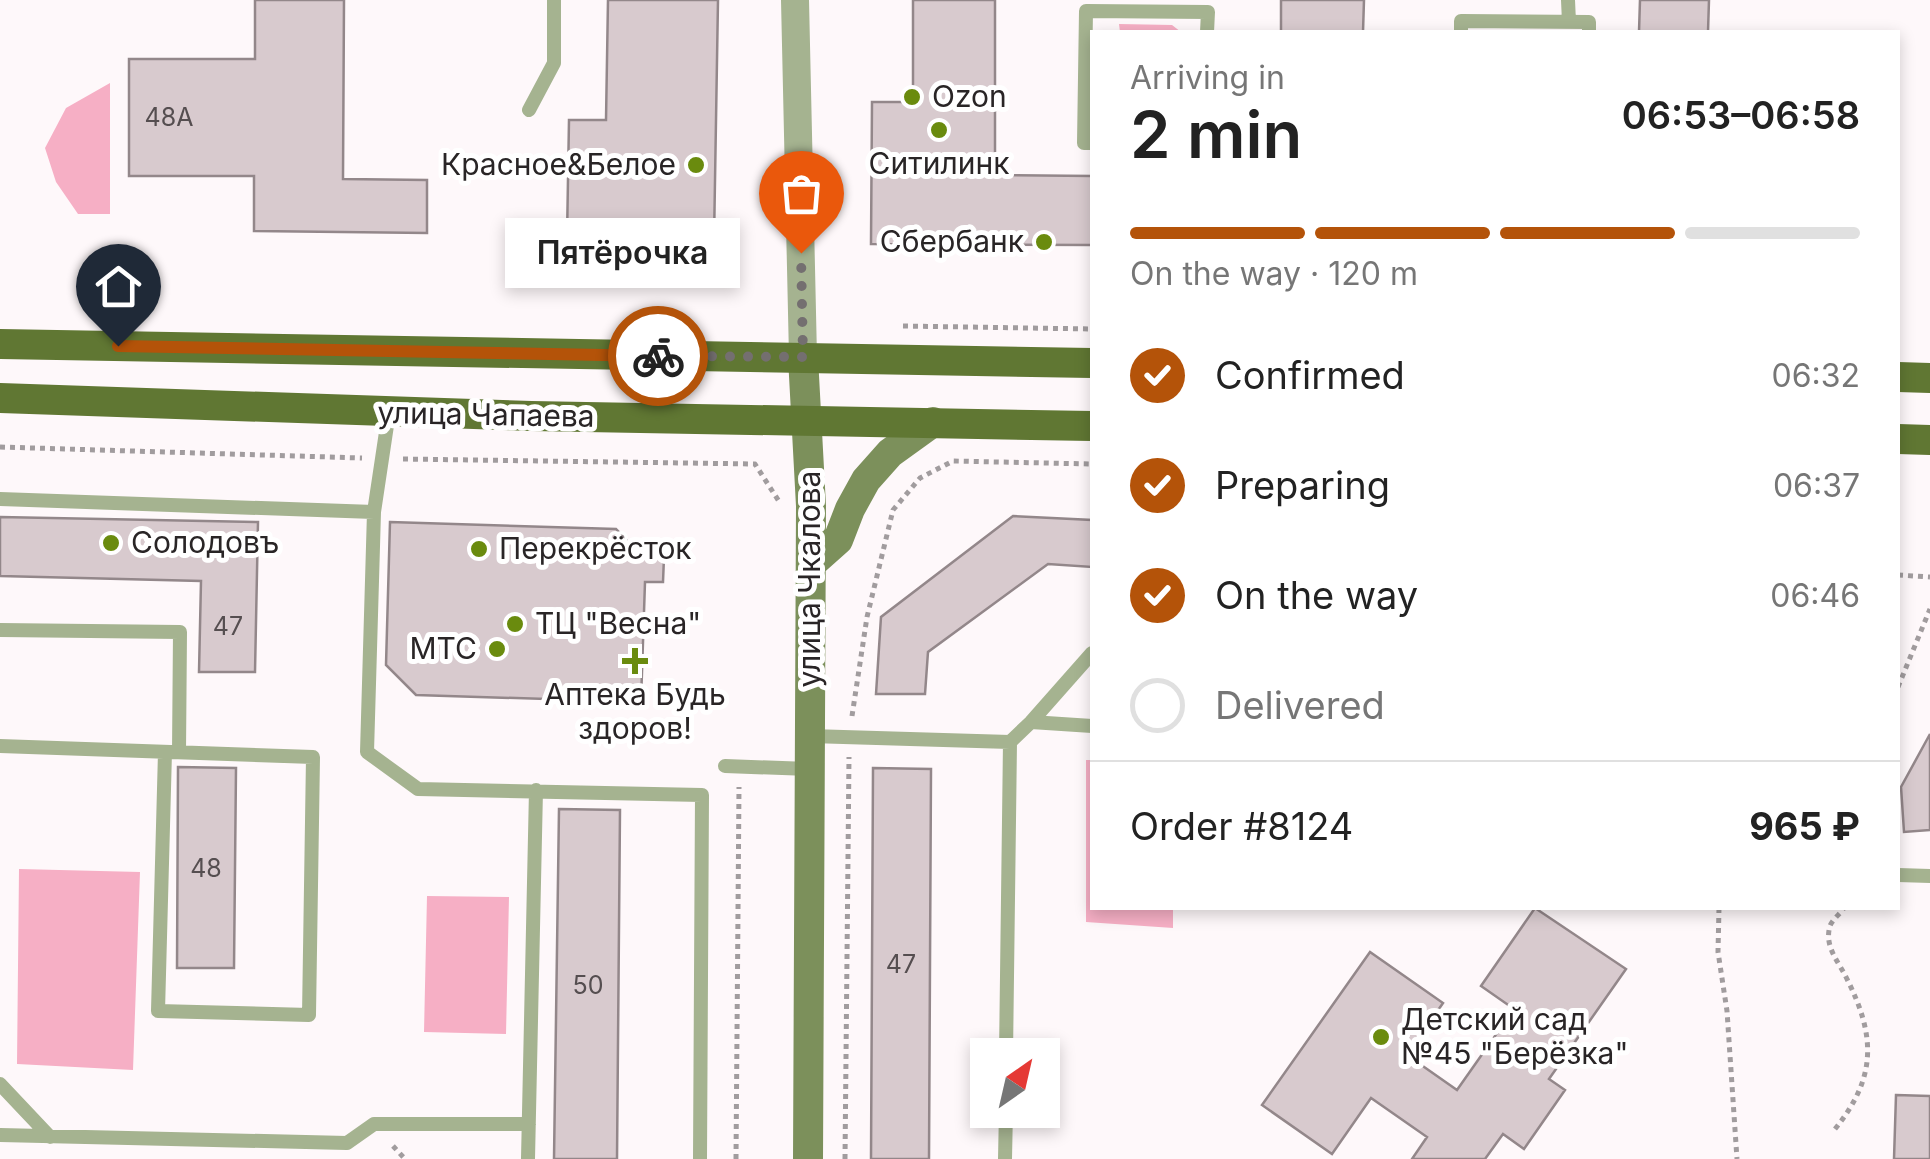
<!DOCTYPE html>
<meta charset="utf-8">
<style>
body{margin:0;font-family:Inter,sans-serif;background:#f2f2f2;color:#222;height:100vh;display:flex;flex-direction:column;font-size:38px;white-space:nowrap}
*{box-sizing:border-box;margin:0}
p{font-size:32px;color:#767676}
.icon{flex:none;width:55px;height:55px;fill:none;stroke:currentColor;stroke-width:2;stroke-linecap:round;stroke-linejoin:round}
.map{position:relative;flex:1;overflow:hidden}
.details{position:absolute;left:1090px;top:30px;width:810px;height:880px;display:flex;flex-direction:column;background:#fff;border-radius:0px;box-shadow:0 5px 15px #0003}
.details>*{flex:none}
.needle{width:65px;rotate:34deg}
.controls{position:absolute;left:970px;top:1038px;display:grid;gap:20px}
.controls a{display:grid;place-items:center;width:90px;height:90px;border-radius:0px;background:#fff;box-shadow:0 5px 15px #0003;font-size:50px}
.pin{position:absolute;display:grid;place-items:center;width:85px;height:85px;color:#fff;margin:-102px -42px;border-radius:50% 50% 50% 0;rotate:-45deg;box-shadow:0 0 10px #0007}
.pin .icon{rotate:45deg}
.courier{position:absolute;display:grid;place-items:center;width:100px;height:100px;margin:-50px;border:8px solid #b45309;border-radius:50%;background:#fff;color:#222;box-shadow:0 2px 12px #0007}
.bubble{position:absolute;height:70px;border-radius:0px;background:#fff;box-shadow:0 5px 15px #0003;font-size:32px;font-weight:600;line-height:70px;text-align:center}
.headline em{font-style:normal;font-weight:600}
.headline div{display:flex;flex-direction:column-reverse}
.headline{display:flex;align-items:center;justify-content:space-between;height:170px;padding:0 40px}
h1{font-size:65px;font-weight:600;line-height:75px}
.bar{display:grid;grid-template-columns:repeat(4,1fr);gap:15px 10px;align-content:center;height:120px;padding:0 40px}
.bar i{height:12px;border-radius:8px;background:#e0e0e0}
.bar .current{background:#b45309}
.bar p{grid-column:span 4}
.line{display:flex;align-items:center;gap:25px;padding:0 40px;border-top:2px solid #e0e0e0}
.line div{flex:1}
ol{padding:0 40px;list-style:none}
li{display:flex;align-items:center;gap:30px;height:110px}
li p{margin-inline-start:auto}
li .icon{padding:10px;border-radius:50%;background:#b45309;color:#fff;stroke-width:4}
li:last-child{color:#767676}
li i{width:55px;height:55px;border:5px solid #e0e0e0;border-radius:50%}
.map>svg:first-child{display:block}
.green{fill:#f6afc5}
.building{fill:#d8cace;stroke:#93878a;stroke-width:2.5}
.lines{fill:none;stroke-linecap:round;stroke-linejoin:round}
.path{stroke:#a19c9e;stroke-width:5;stroke-dasharray:5 5;stroke-linecap:butt}
.lane{stroke:#a5b390;stroke-width:14}
.street{stroke:#a5b390;stroke-width:28}
.secondary{stroke:#7c905b;stroke-width:30}
.primary{stroke:#607733;stroke-width:30}
.done{stroke:#746f70;stroke-width:10;stroke-dasharray:0 18}
.route{stroke:#b45309;stroke-width:12}
.poi-dot{fill:#6a8b0e;stroke:#fff;stroke-width:4}
.labels{text-anchor:middle;stroke-width:10;stroke-linejoin:round;paint-order:stroke}
.number-label{font-size:25px;fill:#554e50}
.poi-label{font-size:30px;fill:#292526;stroke:#fff;text-anchor:start}
.street-label{font-size:30px;fill:#292526;stroke:#fff}
</style>
<div class="map">
<svg width="1930" height="1159" viewBox="0 0 1930 1159">
<rect width="100%" height="100%" fill="#fef8fa"/>
<path class="green" d="M1119,24L1172,25L1181,32H1120Z
M110,83V214H78L56,182L45,148L66,108Z
M1086,760H1092V908H1173V928L1086,922Z
M19,869L140,872L133,1070L17,1064Z
M427,896L509,897L506,1034L424,1032Z"/>
<path class="building" d="M255,0H344L343,179L427,180V233L254,231V176H129V59H255Z
M608,0H718L714,241L567,238L569,120H606Z
M913,0H995V175L1092,176V245L871,244L872,102H913Z
M1281,0H1364L1363,32H1281Z
M1640,0H1709L1708,32H1639Z
M1013,516L1092,520V567L1048,564L928,652L925,694H876L881,617Z
M0,517L258,522L255,672H199L201,581L0,576Z
M390,522L616,529L642,556L664,557L663,582H645L641,702L416,695L386,665Z
M1930,734V830L1904,832L1901,787Z
M178,767L236,768L234,968H177Z
M873,768L931,769L929,1159H871Z
M559,809L620,810L617,1159H554Z
M1535,908L1626,969L1549,1079L1565,1090L1524,1149L1503,1134L1485,1159H1412L1427,1137L1371,1098L1332,1154L1262,1105L1370,952L1443,1003L1407,1055L1457,1090L1514,1009L1481,986Z
M1896,1095L1930,1096V1159H1894Z"/>
<g class="lines">
<path class="path" d="M903,326L1092,329
M0,447L362,458
M403,459L755,464L780,503
M1898,575L1930,577
M1898,687L1930,609
M852,716L867,617L893,510L920,478L953,461L1092,464
M1719,908L1718,952L1727,1011L1737,1159
M1835,1129C1877,1077 1876,1036 1846,977C1838,961 1824,946 1830,926C1832,920 1841,913 1844,908
M393,1146L405,1159
M736,1159L739,787
M845,1159L849,757"/>
<path class="lane" d="M1568,0L1569,22
M1461,32V21L1589,22V32
M529,110L554,63V0
M1092,143H1084L1086,11L1208,12L1207,32
M0,499L374,512L389,412
M374,512L367,752L418,789L702,795L700,1159
M0,630L180,632L179,752
M1031,722L1092,726
M810,736L1010,742L1031,722L1092,653
M0,746L313,757L309,1015L158,1011L165,752
M725,766L809,769
M1898,875L1930,876
M1006,1055L1010,742
M0,1084L50,1137
M0,1135L347,1143L374,1124H529
M528,1159L536,790
M1005,1159L1006,1110"/>
<path class="street" d="M795,0L803,357"/>
<path class="secondary" d="M803,357L811,506L808,1159
M811,564L838,540L850,509L866,480L890,453L933,422"/>
<path class="primary" d="M0,344L1092,363
M1898,377L1930,378
M0,398L531,416L1092,426
M1898,439L1930,440"/>
</g>
<g class="lines">
<path class="done" d="M658,356L803,357L801,253"/>
<path class="route" d="M118,346L658,356"/>
</g>
<g class="poi-dot">
<circle cx="912" cy="97" r="10"/>
<circle cx="939" cy="130" r="10"/>
<circle cx="696" cy="165" r="10"/>
<circle cx="1044" cy="242" r="10"/>
<circle cx="111" cy="543" r="10"/>
<circle cx="479" cy="549" r="10"/>
<circle cx="515" cy="624" r="10"/>
<circle cx="497" cy="649" r="10"/>
<path d="M630 646h10v10h10v10h-10v10h-10v-10h-10v-10h10z"/>
<circle cx="1381" cy="1037" r="10"/>
</g>
<g class="labels">
<g class="number-label">
<text x="169" y="126">48А</text>
<text x="228" y="635">47</text>
<text x="206" y="877">48</text>
<text x="901" y="973">47</text>
<text x="588" y="994">50</text>
</g>
<g class="poi-label">
<text x="932" y="107">Ozon</text>
<text x="939" y="174" text-anchor="middle">Ситилинк</text>
<text x="676" y="175" text-anchor="end">Красное&amp;Белое</text>
<text x="1024" y="252" text-anchor="end">Сбербанк</text>
<text x="131" y="553">Солодовъ</text>
<text x="499" y="559">Перекрёсток</text>
<text x="535" y="634">ТЦ "Весна"</text>
<text x="477" y="659" text-anchor="end">МТС</text>
<text x="635" y="705" text-anchor="middle">Аптека Будь<tspan x="635" dy="34">здоров!</tspan></text>
<text x="1401" y="1030">Детский сад<tspan x="1401" dy="34">№45 "Берёзка"</tspan></text>
</g>
<g class="street-label">
<text transform="translate(486 415) rotate(1)" y="10">улица Чапаева</text>
<text transform="translate(810 579) rotate(-90)" y="10">улица Чкалова</text>
</g>
</g>
</svg>
<div class="controls">
<a><svg class="needle" viewBox="-14 -14 28 28"><path d="M0-13l5 13h-10z" fill="#e53935"/><path d="M0 13l5-13h-10z" fill="#767676"/></svg></a>
</div>
<div class="pin" style="left:801px;top:253px;background:#ea580c"><svg class="icon" aria-label="bag" viewBox="0 0 24 24"><path d="M5 8h14l-1 12H6zM9 8a3 3 0 0 1 6 0"/></svg></div>
<div class="pin" style="left:118px;top:346px;background:#1f2937"><svg class="icon" aria-label="home" viewBox="0 0 24 24"><path d="M3 11l9-7 9 7M6 9v11h12V9"/></svg></div>
<div class="courier" style="left:658px;top:356px"><svg class="icon" aria-label="bike" viewBox="0 0 24 24"><circle cx="6" cy="16" r="4"/><circle cx="18" cy="16" r="4"/><path d="M6 16l4-8h5l3 8M10 8l3 8H6M13 5h3"/></svg></div>
<div class="bubble" style="left:505px;top:218px;width:235px">Пятёрочка</div>
<section class="details">
<div class="headline"><div><h1>2 min</h1><p>Arriving in</p></div><em>06:53–06:58</em></div>
<div class="bar"><i class="current"></i><i class="current"></i><i class="current"></i><i></i><p>On the way · 120 m</p></div>
<ol>
<li><svg class="icon" aria-label="check" viewBox="0 0 24 24"><path d="M5 12l5 5 9-10"/></svg>Confirmed<p>06:32</p></li>
<li><svg class="icon" aria-label="check" viewBox="0 0 24 24"><path d="M5 12l5 5 9-10"/></svg>Preparing<p>06:37</p></li>
<li><svg class="icon" aria-label="check" viewBox="0 0 24 24"><path d="M5 12l5 5 9-10"/></svg>On the way<p>06:46</p></li>
<li><i></i>Delivered</li>
</ol>
<div class="line" style="height:130px"><div>Order #8124</div><b>965 ₽</b></div>
</section>
</div>
